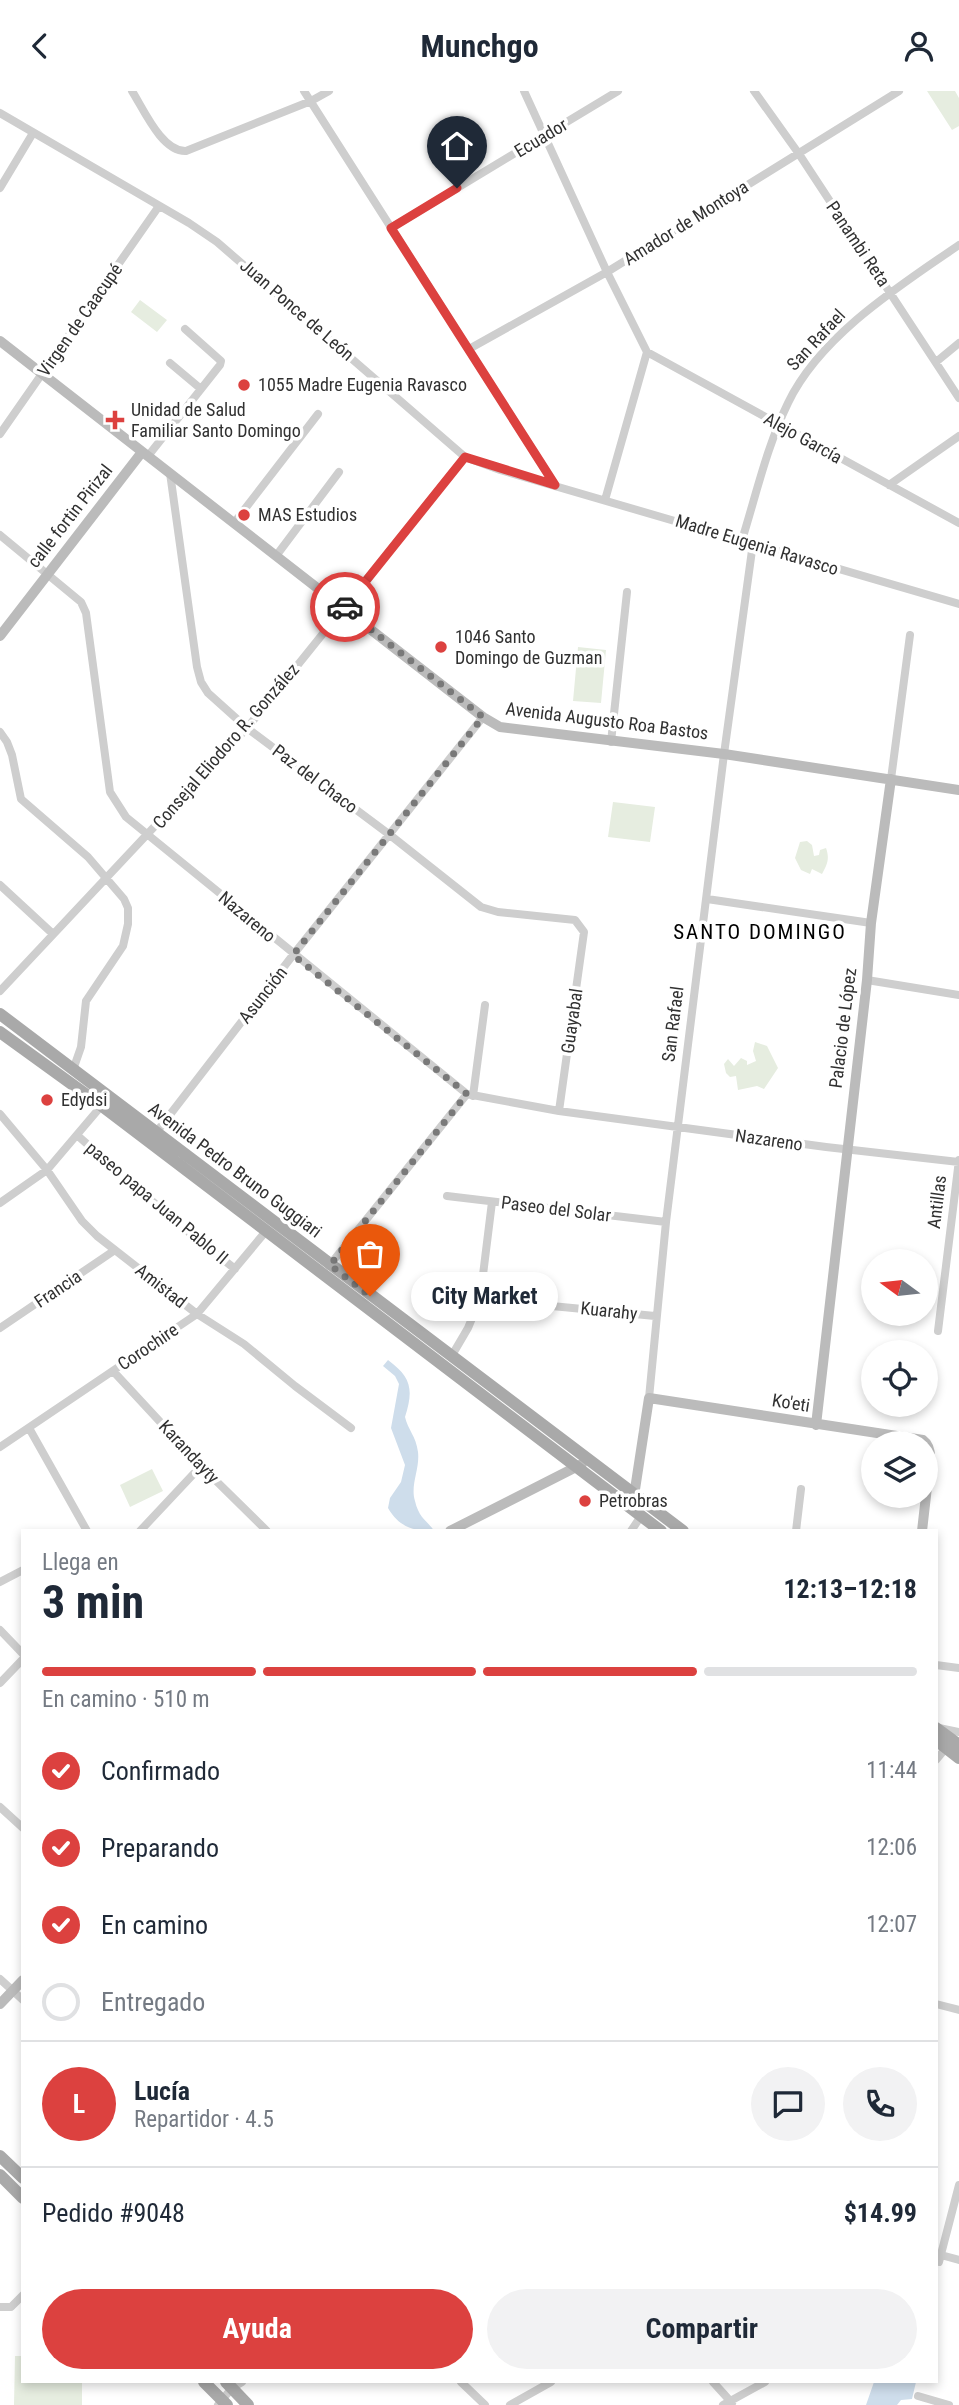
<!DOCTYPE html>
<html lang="es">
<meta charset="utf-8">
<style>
body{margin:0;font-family:"Roboto Condensed",sans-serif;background:#f2f2f3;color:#1f2937;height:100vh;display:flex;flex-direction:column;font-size:26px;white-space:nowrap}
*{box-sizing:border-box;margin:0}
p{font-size:23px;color:#747a83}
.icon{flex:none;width:38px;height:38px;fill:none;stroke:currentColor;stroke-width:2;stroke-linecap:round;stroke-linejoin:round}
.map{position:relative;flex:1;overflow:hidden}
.side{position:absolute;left:21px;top:1438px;width:917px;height:854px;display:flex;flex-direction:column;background:#fff;border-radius:0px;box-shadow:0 4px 10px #0003}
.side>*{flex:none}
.needle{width:46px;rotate:285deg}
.tools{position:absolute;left:861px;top:1158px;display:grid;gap:14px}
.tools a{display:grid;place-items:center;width:77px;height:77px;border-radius:50%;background:#fff;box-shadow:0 4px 10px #0003;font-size:35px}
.pin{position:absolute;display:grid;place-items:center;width:60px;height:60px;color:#fff;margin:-72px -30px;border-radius:50% 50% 50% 0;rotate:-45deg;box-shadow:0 0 7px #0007}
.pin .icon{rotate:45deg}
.courier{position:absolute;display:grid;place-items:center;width:70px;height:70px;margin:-35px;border:5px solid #dc413f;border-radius:50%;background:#fff;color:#222;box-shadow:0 2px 9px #0007}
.bubble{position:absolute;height:49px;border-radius:24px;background:#fff;box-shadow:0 4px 10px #0003;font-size:23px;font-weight:700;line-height:49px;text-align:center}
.summary em{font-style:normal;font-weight:700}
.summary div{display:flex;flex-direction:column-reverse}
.summary{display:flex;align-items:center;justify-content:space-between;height:119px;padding:0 21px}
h1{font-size:46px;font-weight:700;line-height:52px}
.bar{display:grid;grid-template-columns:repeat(4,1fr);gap:10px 7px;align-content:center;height:84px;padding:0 21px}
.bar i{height:9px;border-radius:5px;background:#e0e1e3}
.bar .selected{background:#dc413f}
.bar p{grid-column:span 4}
.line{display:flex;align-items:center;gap:18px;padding:0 21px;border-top:2px solid #e0e1e3}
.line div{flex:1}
.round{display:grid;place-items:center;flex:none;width:74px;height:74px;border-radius:37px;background:#f2f2f3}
ol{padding:0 21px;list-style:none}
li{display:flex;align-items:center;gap:21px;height:77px}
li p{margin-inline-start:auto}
li .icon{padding:7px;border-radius:50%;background:#dc413f;color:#fff;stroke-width:4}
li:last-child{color:#747a83}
li i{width:38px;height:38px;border:4px solid #e0e1e3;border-radius:50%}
.cta{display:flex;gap:14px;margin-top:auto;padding:14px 21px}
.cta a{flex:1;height:80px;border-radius:42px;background:#dc413f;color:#fff;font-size:28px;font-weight:700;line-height:80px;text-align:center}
.cta a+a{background:#f2f2f3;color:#1f2937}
header{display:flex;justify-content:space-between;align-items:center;height:91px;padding:0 21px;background:#fff;font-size:32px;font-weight:700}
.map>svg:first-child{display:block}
.green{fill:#e6ede0}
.water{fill:#ceddeb}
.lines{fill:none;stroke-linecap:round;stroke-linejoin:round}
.street{stroke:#cecece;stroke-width:8}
.secondary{stroke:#bbb;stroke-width:10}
.primary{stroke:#a9a9a9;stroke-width:12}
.done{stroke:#797979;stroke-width:7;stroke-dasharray:0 12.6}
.route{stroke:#dc413f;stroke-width:9}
.poi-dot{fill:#dc413f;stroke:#fff;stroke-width:2.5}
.labels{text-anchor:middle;stroke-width:7;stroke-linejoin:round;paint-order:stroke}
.street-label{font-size:18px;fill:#313131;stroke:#fff}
.poi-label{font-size:18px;fill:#313131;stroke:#fff;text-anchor:start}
.quarter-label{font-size:21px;letter-spacing:2px;fill:#000;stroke:#fff}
</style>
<header><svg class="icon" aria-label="back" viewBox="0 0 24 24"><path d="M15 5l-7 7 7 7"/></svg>Munchgo<svg class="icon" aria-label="person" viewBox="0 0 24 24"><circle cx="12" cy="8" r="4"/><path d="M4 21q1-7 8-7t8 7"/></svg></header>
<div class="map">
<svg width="959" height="2314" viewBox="0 0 959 2314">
<rect width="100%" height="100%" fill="#fff"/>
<path class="green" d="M927,0H955L959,7V35L952,39Z
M140,209L167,229L157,241L131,221Z
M578,556L606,559L601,612L573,610Z
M613,711L655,716L650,751L608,746Z
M807,750L812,754L814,765L819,764L820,759L826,757C830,768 827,774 822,783L812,778L810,783L801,779L795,767L800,751Z
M755,951L767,955L778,977L764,998L757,995L738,999L736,985L730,986L726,982L724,973L728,968L734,975L741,967L747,970V974L756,970L753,960Z
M152,1378L163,1400L130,1416L120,1394Z
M15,2265H23V2291H82V2314H14Z"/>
<path class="water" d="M388,1269C411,1286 414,1298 405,1326C408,1339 416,1345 418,1361C420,1378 410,1394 415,1410C419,1428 429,1431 434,1440C413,1440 399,1436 388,1417L390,1407L401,1391L405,1374L391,1337L399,1293L395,1285L383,1275Z
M874,2291H916L912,2308L901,2309L897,2314H866Z"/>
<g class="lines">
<path class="street" d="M132,0C144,19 162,61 186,60L311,10L329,0
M304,0L555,394
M524,0L607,181L647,261L605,409
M754,0L799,63L959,307
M0,22L189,132L217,151L465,366L500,379L959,513
M0,97L33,42
M391,137L618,0
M469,258L607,181L899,0
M647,261L959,432
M936,271L959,252
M170,272L201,298
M0,343L159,115
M148,365L220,274L221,270L185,238
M170,382L197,576L201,591L208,602L247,637L390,744L481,816L498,821L575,829L584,841L559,1020
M889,394L959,345
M234,432L318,323
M0,444L81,511L86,522L110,701L126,726L467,1003L559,1020L826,1056L959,1071
M742,449C756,404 767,355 788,312C820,245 899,195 959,154
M276,465L339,381
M0,641L7,651L12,664L21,708L88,766L124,808L128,817V833L123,855L86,910L81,956L73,979
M611,651L627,501
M891,688L910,544
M0,794L53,843
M707,808L871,832
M867,889L959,904
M0,900L247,637L465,366
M473,1005L485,914
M0,1023L47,1079L82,1130L97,1145L197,1223L244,1253L295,1295L351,1337
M155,1043L293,864L483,626
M78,1045L176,1131L235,1178
M447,1105L666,1131
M0,1112L47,1079L103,1013
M329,1175L467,1003
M480,1208L655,1225
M0,1237L115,1159
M938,1240L959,1069
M451,1266L468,1237L480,1208L492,1111
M113,1280L201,1375L267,1440
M649,1307L666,1131L724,663L753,452
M29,1337L87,1440
M0,1356L197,1223L267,1139
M140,1440L201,1375
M631,1440L641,1425
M796,1440L801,1398
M0,1491L23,1479
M0,1539L23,1563
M936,1574L959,1577
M0,1592L23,1568
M939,1637L959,1641
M936,1669L946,1657
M0,1716L23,1737
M0,1888L23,1909
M936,1913L959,1919
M941,2164L959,2169
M939,2171L959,2094
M0,2216H11L23,2204
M461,2291L485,2314
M713,2291L732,2312
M918,2305L949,2314
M218,2314L232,2297L242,2291
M510,2314L551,2291
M723,2314L765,2291"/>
<path class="secondary" d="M0,250L483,626L500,636L724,663L959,699
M0,545L142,361
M816,1334L867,889L871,832L891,688
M632,1418L649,1307L923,1349C937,1359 927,1390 926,1405
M450,1440L582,1373
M922,1440L926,1405
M0,1913L23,1889"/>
<path class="primary" d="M0,923L683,1440
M0,941L102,1015L661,1440
M936,1637L959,1654
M936,1649L959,1667
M0,2065L23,2087
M0,2084L23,2107
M204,2291L227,2314
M226,2291L248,2314"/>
</g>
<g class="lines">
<path class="done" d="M345,516L343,517L483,626L293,864L467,1003L330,1174L370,1205"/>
<path class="route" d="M345,516L465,366L555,394L391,137L457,97"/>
</g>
<g class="poi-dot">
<circle cx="244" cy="294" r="7"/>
<path d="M111.5 318.5h7v7h7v7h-7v7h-7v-7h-7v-7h7z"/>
<circle cx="244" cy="424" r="7"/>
<circle cx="441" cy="556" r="7"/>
<circle cx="47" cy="1009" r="7"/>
<circle cx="585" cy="1410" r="7"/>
</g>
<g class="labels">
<g class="street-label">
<text transform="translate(541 47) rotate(-31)" y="6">Ecuador</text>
<text transform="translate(686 132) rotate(-32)" y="6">Amador de Montoya</text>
<text transform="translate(858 153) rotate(56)" y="6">Panambi Reta</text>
<text transform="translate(297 219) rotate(41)" y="6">Juan Ponce de León</text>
<text transform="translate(80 229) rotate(-55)" y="6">Virgen de Caacupé</text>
<text transform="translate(816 249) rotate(-47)" y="6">San Rafael</text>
<text transform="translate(803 347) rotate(29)" y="6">Alejo García</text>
<text transform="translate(70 425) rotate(-52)" y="6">calle fortin Pirizal</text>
<text transform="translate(757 454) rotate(17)" y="6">Madre Eugenia Ravasco</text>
<text transform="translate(607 630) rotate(7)" y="6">Avenida Augusto Roa Bastos</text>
<text transform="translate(226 655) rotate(-49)" y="6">Consejal Eliodoro R. González</text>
<text transform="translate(315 688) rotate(37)" y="6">Paz del Chaco</text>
<text transform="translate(247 826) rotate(40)" y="6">Nazareno</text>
<text transform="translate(263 904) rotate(-52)" y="6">Asunción</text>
<text transform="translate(572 930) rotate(-82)" y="6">Guayabal</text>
<text transform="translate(673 933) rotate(-83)" y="6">San Rafael</text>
<text transform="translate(843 937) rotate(-83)" y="6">Palacio de López</text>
<text transform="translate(769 1049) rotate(8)" y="6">Nazareno</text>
<text transform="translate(235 1079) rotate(37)" y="6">Avenida Pedro Bruno Guggiari</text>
<text transform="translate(937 1111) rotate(-83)" y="6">Antillas</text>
<text transform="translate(157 1112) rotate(40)" y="6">paseo papa Juan Pablo II</text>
<text transform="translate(556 1118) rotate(7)" y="6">Paseo del Solar</text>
<text transform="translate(161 1195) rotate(38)" y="6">Amistad</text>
<text transform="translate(58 1198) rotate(-34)" y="6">Francia</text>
<text transform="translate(609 1220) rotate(6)" y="6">Kuarahy</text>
<text transform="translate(148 1256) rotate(-34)" y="6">Corochire</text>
<text transform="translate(791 1312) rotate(9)" y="6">Ko'eti</text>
<text transform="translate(189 1361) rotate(47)" y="6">Karandayty</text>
</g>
<g class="poi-label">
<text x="258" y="300">1055 Madre Eugenia Ravasco</text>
<text x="131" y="325">Unidad de Salud<tspan x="131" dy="21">Familiar Santo Domingo</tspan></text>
<text x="258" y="430">MAS Estudios</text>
<text x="455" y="552">1046 Santo<tspan x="455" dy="21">Domingo de Guzman</tspan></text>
<text x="61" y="1015">Edydsi</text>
<text x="599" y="1416">Petrobras</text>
</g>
<g class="quarter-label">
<text x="760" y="848">SANTO DOMINGO</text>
</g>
</g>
</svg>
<div class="tools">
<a><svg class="needle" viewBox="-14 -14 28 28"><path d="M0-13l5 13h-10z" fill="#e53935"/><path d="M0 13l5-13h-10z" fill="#747a83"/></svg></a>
<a><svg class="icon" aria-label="locate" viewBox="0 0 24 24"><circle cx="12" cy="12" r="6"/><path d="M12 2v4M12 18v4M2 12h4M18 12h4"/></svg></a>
<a><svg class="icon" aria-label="layers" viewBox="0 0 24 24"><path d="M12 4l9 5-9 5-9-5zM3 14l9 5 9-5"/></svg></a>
</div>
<div class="pin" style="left:370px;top:1205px;background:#ea580c"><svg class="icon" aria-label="bag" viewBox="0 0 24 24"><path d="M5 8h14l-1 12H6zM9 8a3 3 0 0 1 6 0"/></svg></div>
<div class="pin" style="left:457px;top:97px;background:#1f2937"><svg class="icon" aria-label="home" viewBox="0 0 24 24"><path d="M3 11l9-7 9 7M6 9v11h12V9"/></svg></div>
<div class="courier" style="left:345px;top:516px"><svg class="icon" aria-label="car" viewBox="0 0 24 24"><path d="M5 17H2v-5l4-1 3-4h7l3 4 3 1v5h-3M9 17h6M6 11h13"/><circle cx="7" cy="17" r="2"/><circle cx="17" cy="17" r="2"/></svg></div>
<div class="bubble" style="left:411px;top:1181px;width:147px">City Market</div>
<section class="side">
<div class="summary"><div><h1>3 min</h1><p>Llega en</p></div><em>12:13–12:18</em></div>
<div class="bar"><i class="selected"></i><i class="selected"></i><i class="selected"></i><i></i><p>En camino · 510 m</p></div>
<ol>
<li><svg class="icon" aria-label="check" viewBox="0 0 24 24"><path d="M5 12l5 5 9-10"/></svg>Confirmado<p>11:44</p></li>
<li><svg class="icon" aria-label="check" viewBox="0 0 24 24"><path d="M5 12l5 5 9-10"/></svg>Preparando<p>12:06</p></li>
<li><svg class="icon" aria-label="check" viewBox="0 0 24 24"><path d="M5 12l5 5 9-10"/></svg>En camino<p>12:07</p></li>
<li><i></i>Entregado</li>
</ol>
<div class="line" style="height:126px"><b class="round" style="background:#dc413f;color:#fff">L</b><div><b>Lucía</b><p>Repartidor · 4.5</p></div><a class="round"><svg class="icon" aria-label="chat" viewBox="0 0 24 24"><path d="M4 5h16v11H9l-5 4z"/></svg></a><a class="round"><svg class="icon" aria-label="phone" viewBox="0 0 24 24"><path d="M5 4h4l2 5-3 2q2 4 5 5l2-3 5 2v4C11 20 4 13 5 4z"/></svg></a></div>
<div class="line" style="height:91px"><div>Pedido #9048</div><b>$14.99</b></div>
<div class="cta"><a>Ayuda</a><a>Compartir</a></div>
</section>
</div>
